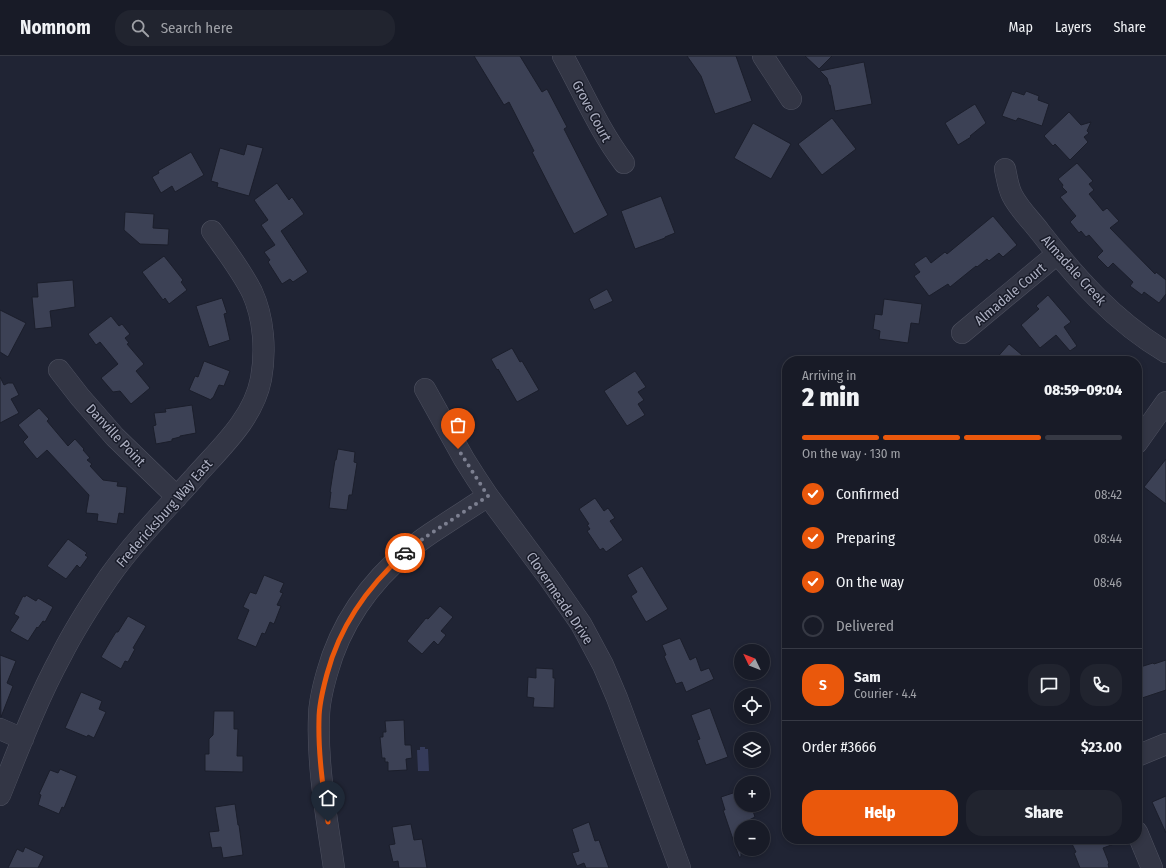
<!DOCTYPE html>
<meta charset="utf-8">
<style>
body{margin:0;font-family:"Fira Sans Condensed",sans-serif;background:#21242f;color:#f1f3f6;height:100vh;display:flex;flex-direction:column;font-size:15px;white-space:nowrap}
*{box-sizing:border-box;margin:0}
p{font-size:13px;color:#9fa1a7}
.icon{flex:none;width:22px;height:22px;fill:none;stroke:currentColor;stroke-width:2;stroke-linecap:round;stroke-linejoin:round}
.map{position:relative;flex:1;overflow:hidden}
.details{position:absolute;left:782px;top:300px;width:360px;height:488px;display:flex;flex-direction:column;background:#181b27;border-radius:16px;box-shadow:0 2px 6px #0003,0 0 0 1px #363944}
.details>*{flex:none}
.needle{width:26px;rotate:313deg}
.buttons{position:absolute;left:734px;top:588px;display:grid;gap:8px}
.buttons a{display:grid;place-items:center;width:36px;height:36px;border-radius:50%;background:#181b27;box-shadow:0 2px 6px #0003,0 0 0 1px #363944;font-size:20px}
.pin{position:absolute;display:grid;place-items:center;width:34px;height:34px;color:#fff;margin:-41px -17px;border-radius:50% 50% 50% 0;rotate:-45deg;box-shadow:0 0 4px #0007}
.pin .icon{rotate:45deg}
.courier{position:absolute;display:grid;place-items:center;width:40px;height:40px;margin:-20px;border:3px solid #ea580c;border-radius:50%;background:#fff;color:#222;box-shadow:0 1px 5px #0007}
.summary em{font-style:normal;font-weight:800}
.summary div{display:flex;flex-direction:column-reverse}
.summary{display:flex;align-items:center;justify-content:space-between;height:68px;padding:0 20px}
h1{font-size:26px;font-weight:800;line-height:30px}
.bar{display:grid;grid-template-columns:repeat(4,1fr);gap:6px 4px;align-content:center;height:48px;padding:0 20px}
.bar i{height:5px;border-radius:3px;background:#363944}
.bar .on{background:#ea580c}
.bar p{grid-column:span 4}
.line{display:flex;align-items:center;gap:10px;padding:0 20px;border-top:1px solid #363944}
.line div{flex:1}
.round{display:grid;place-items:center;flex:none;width:42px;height:42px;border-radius:16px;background:#21242f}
ol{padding:0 20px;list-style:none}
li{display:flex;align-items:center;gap:12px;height:44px}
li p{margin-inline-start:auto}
li .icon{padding:4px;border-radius:50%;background:#ea580c;color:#fff;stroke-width:4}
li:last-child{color:#9fa1a7}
li i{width:22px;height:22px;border:2px solid #363944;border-radius:50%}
.action{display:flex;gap:8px;margin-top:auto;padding:8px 20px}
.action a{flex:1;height:46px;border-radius:16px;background:#ea580c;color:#fff;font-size:16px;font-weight:800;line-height:46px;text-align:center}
.action a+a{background:#21242f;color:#f1f3f6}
header{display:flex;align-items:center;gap:24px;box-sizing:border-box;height:56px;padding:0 20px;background:#181b27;border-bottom:1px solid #363944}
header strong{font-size:19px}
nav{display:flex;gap:22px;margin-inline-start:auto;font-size:14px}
.search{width:280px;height:36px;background:#21242f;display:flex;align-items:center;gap:10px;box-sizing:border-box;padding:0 14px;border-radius:16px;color:#9fa1a7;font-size:15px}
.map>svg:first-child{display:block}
.water{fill:#353b5a}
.building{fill:#3c4155;stroke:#1b1e2b}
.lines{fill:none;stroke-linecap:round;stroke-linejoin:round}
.minor-casing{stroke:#4e5160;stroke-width:22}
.minor{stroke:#333645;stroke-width:21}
.done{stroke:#7c7f90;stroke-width:4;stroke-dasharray:0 7.2}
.route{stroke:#ea580c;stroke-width:5}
.labels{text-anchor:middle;stroke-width:3;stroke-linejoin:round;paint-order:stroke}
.street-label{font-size:14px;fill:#adb0c2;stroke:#191c29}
</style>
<header>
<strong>Nomnom</strong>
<div class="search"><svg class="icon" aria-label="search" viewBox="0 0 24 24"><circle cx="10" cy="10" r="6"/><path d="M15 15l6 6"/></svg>Search here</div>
<nav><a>Map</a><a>Layers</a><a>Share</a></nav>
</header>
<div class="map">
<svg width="1166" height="812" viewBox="0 0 1166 812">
<rect width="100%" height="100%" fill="#202434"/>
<path class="water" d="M420,691H425V693H428L429,715H418L417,694H420Z"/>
<path class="building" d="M474,0H520L542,36L547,33L567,71L564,73L608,159L574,178L532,96L534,95L509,46L504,49Z
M687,0H736L752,45L715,58L701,20Z
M805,0H832L819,13Z
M864,6L872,48L835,55L830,29H829L827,22L820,15Z
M1012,35L1024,39L1026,35L1039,40L1038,44L1049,48L1042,70L1018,62L1016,65L1002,60Z
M975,48L986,67L970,80L971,81L958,89L945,67Z
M1069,56L1081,69L1091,66L1087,75L1089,77L1084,81L1088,86L1070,104L1055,88L1053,90L1044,80Z
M832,62L856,93L822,119L798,88Z
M753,67L791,88L771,123L734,102Z
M247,88L263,92L249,140L217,131L218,127L211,125L220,92L244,99Z
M191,96L204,119L175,136L172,130L161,137L152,121L159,117L158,115Z
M1077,107L1093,125L1089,128L1094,134L1089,138L1103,155L1107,152L1119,165L1110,172L1155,218L1156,216L1166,224V238L1159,247L1144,236L1142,239L1130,230L1133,226L1113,207L1108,212L1097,201L1103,195L1089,179L1086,181L1081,175L1079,177L1070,166L1076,160L1060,141L1067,136L1062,131L1063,129L1058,123Z
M277,127L289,144L292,141L304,158L281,175L308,216L293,226L290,223L282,228L268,206L270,204L264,196L275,189L261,169L268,164L254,144Z
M661,140L675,177L665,181V182L635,193L621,155Z
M125,156L154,158L153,172L169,173L168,189L140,188L124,174Z
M993,160L1017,189L1003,201L999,197L989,205L987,203L977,211L976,210L950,231L948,228L929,240L914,220L920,216L914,208L926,200L931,207L945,196L947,198Z
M164,200L183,224L181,226L187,234L169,248L165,242L163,244L142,216Z
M73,224L75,251L50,255L52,271L35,273L32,241H38L37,227Z
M607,233L613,245L594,254L589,243Z
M1048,239L1071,266L1064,271L1077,290L1070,295L1056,279L1040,292L1021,269L1039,253L1036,250Z
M222,242L227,257L224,258L230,284L209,291L196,250Z
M884,243L922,248L919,268L911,267L908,287L879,283L880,275L873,273L875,258L882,259Z
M0,254L26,267L8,301L0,296Z
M111,260L119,270L122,268L130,278L125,282L129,287L127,288L144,308L136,315L150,332L131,348L120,335L113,336L101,322L118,308L100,286L96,289L88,278Z
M1009,288L1029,305H994Z
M512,292L520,306L522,305L539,334L517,346L498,313L497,314L491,303Z
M204,305L230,315L224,330L219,329L213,342H212L211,344L189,334L195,320L198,321Z
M635,315L646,331L638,336L644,344L638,348L645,359L627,370L604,335Z
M0,321L4,329L8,327H13L19,339L11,343L19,357L0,367Z
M192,349L196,377L180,380V381L172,383V385L156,388L153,370L156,369L154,357L166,356L165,353Z
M39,352L49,363L47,365L68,390L75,383L84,393L83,394L90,402L87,404L92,408L90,410L103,424L118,426L117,430L127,431L124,458L119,457L117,468L97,465L98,458L86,457L89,439L47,394L37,403L23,386L28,381L18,369Z
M338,393L355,396L354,406L357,407L352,439H349L347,454L329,452L331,436H330L335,404H336Z
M1166,403V448L1144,431Z
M595,442L604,455L608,452L615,462L610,465L623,484L606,496L603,492L600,494L587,475L590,473L587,469L589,468L579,453Z
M68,483L87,497L85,499L88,501L80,512L77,509L66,523L47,510Z
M642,510L668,553L646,566L631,540L637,536L627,519Z
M264,519L284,527L280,536L283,537L277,549L281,550L274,568L270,566L265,578L262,577L256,591L237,583L249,554L243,551L250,536L256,538Z
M26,539L36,545L38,542L53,551L45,566L43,565L38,572L37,571L28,585L10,575L19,561L14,558L23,540L25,541Z
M440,550L453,561L441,575L446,579L438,589L434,585L422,598L407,585L426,562L428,563Z
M128,560L146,570L133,592L135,593L128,606L125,605L121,613L101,601L111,584L116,576H118Z
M680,582L690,604L696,601L701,615L709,612L714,623L686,636L682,626L676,628L664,600L666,599L662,589Z
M0,599L16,605L7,627L13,630L1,661Z
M1166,604V634L1142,642L1141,639L1137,640V612L1153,607L1154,608Z
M536,612L553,613V622H555L554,652L533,651L534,642L527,641L528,621L536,622Z
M81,636L102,645L99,653L106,656L94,682L88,679L87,681L65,672Z
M710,652L728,701L706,709L697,684L700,683L691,659Z
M214,655H234V673H238L237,700H243V716L205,715V698H209V683L213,679Z
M404,664L405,689H411L412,702L406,703L407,714L388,715V706H385V702H382L380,681H383V676H386L385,665Z
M60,713L77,720L64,752L62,751L59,758L38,749L41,739L39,738L50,714L58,717Z
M739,735L741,741V749H751L755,761L749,764L751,771H741V801H739L723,754H725L721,741Z
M1166,740V777L1152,746Z
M235,748L238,769H239L243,799L223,802L221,791L212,792L209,776L219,775L215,751Z
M589,766L595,785L599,784L609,812H586L584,807L577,810L572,797L579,795L572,773Z
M411,768L414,784L422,783L427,812H399L398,805L393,806L389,789L395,788L392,771Z
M1083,783H1125V784L1103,792L1109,807L1108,808L1109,812H1080L1074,797L1076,796L1072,788Z
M25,791L44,800L38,812H8L17,793L23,796Z"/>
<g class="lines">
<defs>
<path id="minor" d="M563,0C583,36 599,74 624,107
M763,0L791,43
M1005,113C1007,122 1008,131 1012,139C1019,153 1031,164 1040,176C1076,222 1115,266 1166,296
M962,277L1057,198
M59,314L80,341L115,381L177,441
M425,333L464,403L476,422L488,440L549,522L581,568L603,609L617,642L680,812
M1137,387L1166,346
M0,673L23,683
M1137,700L1166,688
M0,739C19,692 37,644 61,600C75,572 92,546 109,521C134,486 164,455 193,423C219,393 253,364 261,323C266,295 264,262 252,236C241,214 226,195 212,175
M1137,776L1152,812
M334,812C327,763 317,711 319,661C319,646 323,631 327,617C341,566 370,526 410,493C420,484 431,477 442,470C457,460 473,450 488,440"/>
</defs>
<use href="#minor" class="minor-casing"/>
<use href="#minor" class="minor"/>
</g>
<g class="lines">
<path class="done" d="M405,497L424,482L488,440L458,393"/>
<path class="route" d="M328,766C323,732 318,697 319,663C319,647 323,633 327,618C340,569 367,531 405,497"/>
</g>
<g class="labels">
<g class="street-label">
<text transform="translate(592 55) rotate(62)" y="5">Grove Court</text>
<text transform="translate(1074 214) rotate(48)" y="5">Almadale Creek</text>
<text transform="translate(1010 238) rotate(-40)" y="5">Almadale Court</text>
<text transform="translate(116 379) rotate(47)" y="5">Danville Point</text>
<text transform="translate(164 457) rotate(-49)" y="5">Fredericksburg Way East</text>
<text transform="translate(560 542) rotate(56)" y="5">Clovermeade Drive</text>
</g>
</g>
</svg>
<div class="buttons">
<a><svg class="needle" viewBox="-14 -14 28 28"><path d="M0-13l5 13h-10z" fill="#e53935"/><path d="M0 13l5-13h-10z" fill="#9fa1a7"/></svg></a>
<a><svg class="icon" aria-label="locate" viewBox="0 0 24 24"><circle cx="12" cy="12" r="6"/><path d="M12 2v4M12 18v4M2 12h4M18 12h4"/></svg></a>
<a><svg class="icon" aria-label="layers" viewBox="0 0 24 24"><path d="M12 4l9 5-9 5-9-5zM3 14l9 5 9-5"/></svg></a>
<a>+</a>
<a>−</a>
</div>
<div class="pin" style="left:458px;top:393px;background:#ea580c"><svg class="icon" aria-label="bag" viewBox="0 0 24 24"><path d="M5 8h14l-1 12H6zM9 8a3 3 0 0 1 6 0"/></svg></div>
<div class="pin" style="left:328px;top:766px;background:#1f2937"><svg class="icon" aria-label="home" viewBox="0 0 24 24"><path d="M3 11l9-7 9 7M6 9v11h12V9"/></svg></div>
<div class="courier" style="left:405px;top:497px"><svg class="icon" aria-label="car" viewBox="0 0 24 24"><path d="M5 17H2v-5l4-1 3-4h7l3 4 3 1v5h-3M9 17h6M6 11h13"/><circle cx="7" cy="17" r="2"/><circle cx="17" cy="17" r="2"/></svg></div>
<section class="details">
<div class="summary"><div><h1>2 min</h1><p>Arriving in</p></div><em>08:59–09:04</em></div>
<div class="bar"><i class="on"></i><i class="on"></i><i class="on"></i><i></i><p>On the way · 130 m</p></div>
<ol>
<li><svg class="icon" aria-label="check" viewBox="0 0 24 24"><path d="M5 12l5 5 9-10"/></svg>Confirmed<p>08:42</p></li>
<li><svg class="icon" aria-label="check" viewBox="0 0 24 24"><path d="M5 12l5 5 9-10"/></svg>Preparing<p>08:44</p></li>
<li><svg class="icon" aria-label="check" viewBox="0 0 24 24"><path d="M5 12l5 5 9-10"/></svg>On the way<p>08:46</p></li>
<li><i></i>Delivered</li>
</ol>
<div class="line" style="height:72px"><b class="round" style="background:#ea580c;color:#fff">S</b><div><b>Sam</b><p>Courier · 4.4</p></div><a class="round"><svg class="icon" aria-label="chat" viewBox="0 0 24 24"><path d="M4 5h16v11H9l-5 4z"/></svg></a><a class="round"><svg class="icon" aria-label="phone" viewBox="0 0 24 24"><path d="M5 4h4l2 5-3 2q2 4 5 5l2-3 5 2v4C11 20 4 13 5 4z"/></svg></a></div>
<div class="line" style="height:52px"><div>Order #3666</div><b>$23.00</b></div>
<div class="action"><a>Help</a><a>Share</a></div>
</section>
</div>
